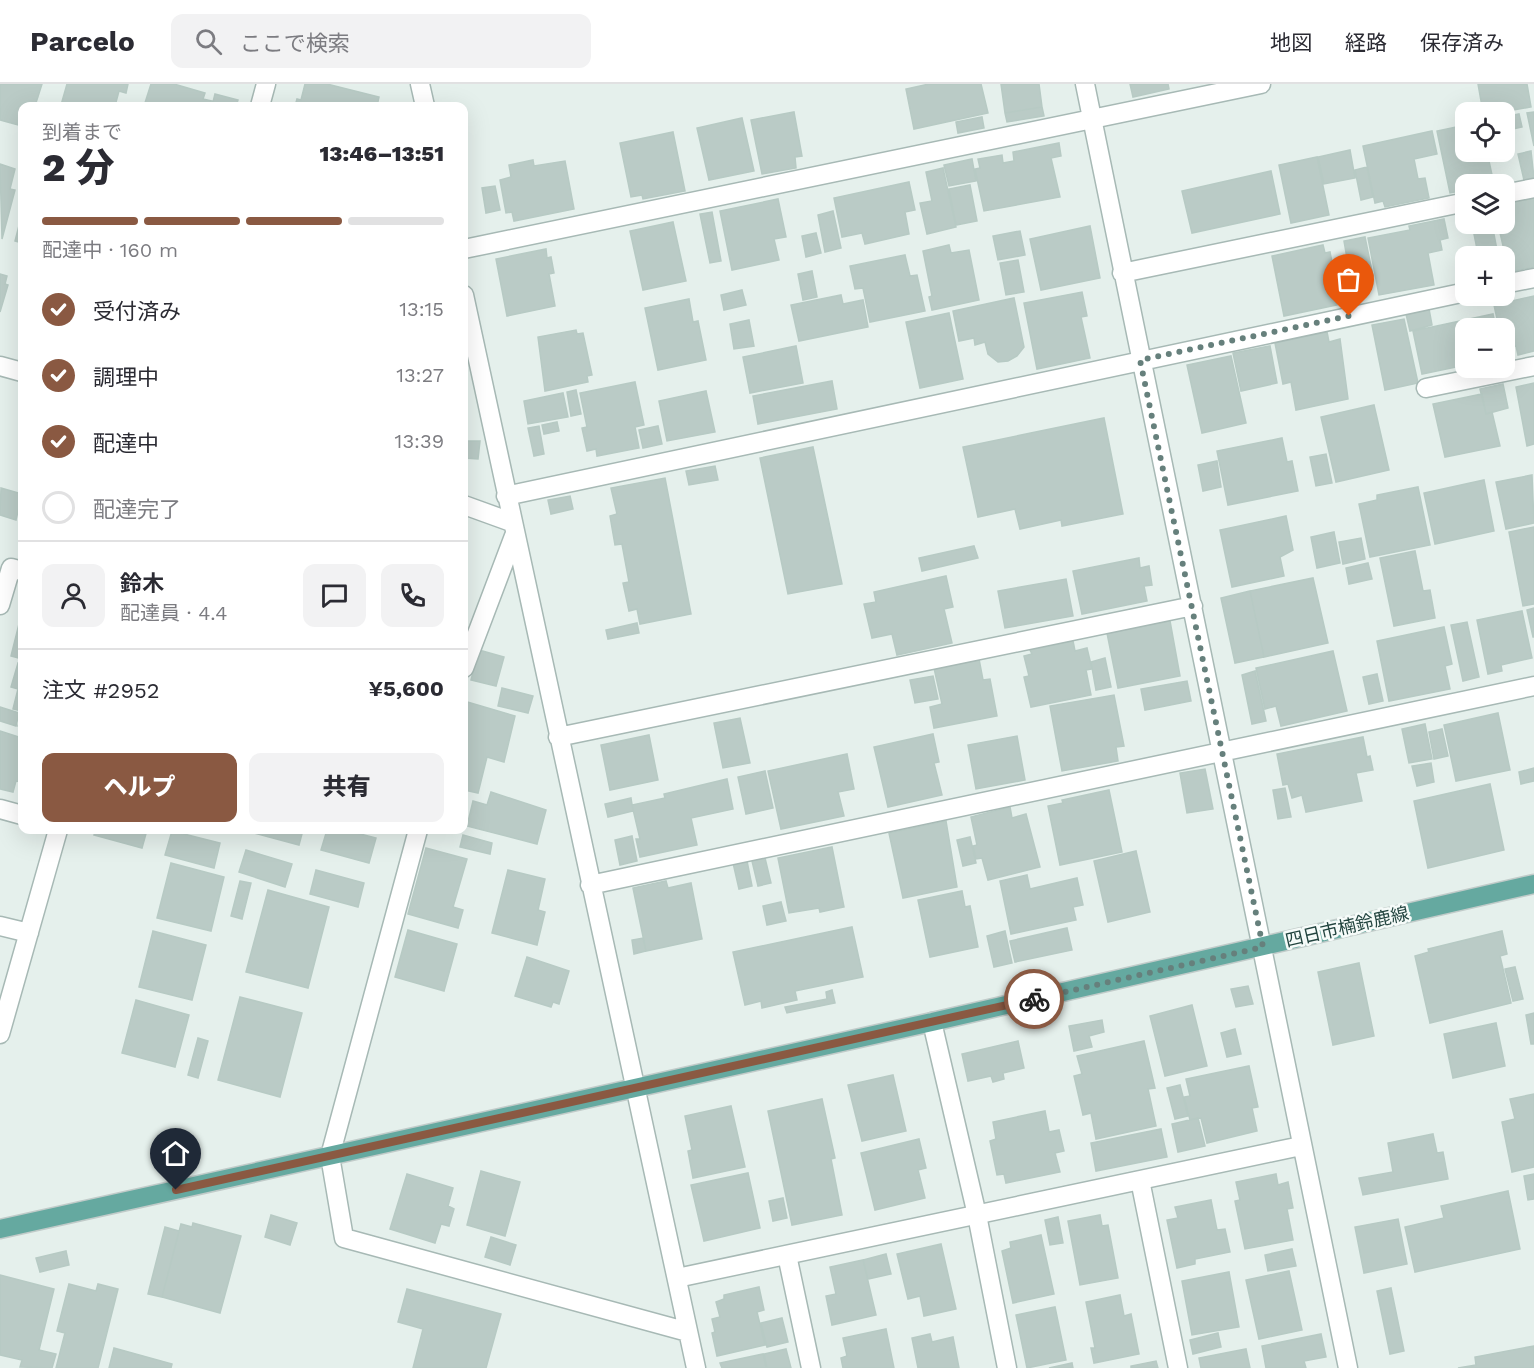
<!DOCTYPE html>
<html lang="ja">
<meta charset="utf-8">
<style>
body{margin:0;font-family:"Work Sans","Noto Sans JP",sans-serif;background:#f2f2f3;color:#2b2b33;height:100vh;display:flex;flex-direction:column;font-size:22px;white-space:nowrap}
*{box-sizing:border-box;margin:0}
p{font-size:20px;color:#7c7c81}
.icon{flex:none;width:33px;height:33px;fill:none;stroke:currentColor;stroke-width:2;stroke-linecap:round;stroke-linejoin:round}
.map{position:relative;flex:1;overflow:hidden}
.panel{position:absolute;left:18px;top:18px;width:450px;height:732px;display:flex;flex-direction:column;background:#fff;border-radius:12px;box-shadow:0 6px 24px #0002}
.panel>*{flex:none}
.fabs{position:absolute;left:1455px;top:18px;display:grid;gap:12px}
.fabs a{display:grid;place-items:center;width:60px;height:60px;border-radius:12px;background:#fff;box-shadow:0 6px 24px #0002;font-size:30px}
.pin{position:absolute;display:grid;place-items:center;width:51px;height:51px;color:#fff;margin:-62px -26px;border-radius:50% 50% 50% 0;rotate:-45deg;box-shadow:0 0 6px #0007}
.pin .icon{rotate:45deg}
.courier{position:absolute;display:grid;place-items:center;width:60px;height:60px;margin:-30px;border:4px solid #8a5942;border-radius:50%;background:#fff;color:#222;box-shadow:0 2px 8px #0007}
.overview em{font-style:normal;font-weight:800}
.overview div{display:flex;flex-direction:column-reverse}
.overview{display:flex;align-items:center;justify-content:space-between;height:102px;padding:0 24px}
h1{font-size:39px;font-weight:800;line-height:45px}
.bar{display:grid;grid-template-columns:repeat(4,1fr);gap:9px 6px;align-content:center;height:72px;padding:0 24px}
.bar i{height:8px;border-radius:4px;background:#e1e1e2}
.bar .current{background:#8a5942}
.bar p{grid-column:span 4}
.line{display:flex;align-items:center;gap:15px;padding:0 24px;border-top:2px solid #e1e1e2}
.line div{flex:1}
.round{display:grid;place-items:center;flex:none;width:63px;height:63px;border-radius:12px;background:#f2f2f3}
ol{padding:0 24px;list-style:none}
li{display:flex;align-items:center;gap:18px;height:66px}
li p{margin-inline-start:auto}
li .icon{padding:6px;border-radius:50%;background:#8a5942;color:#fff;stroke-width:4}
li:last-child{color:#7c7c81}
li i{width:33px;height:33px;border:3px solid #e1e1e2;border-radius:50%}
.button{display:flex;gap:12px;margin-top:auto;padding:12px 24px}
.button a{flex:1;height:69px;border-radius:12px;background:#8a5942;color:#fff;font-size:24px;font-weight:800;line-height:69px;text-align:center}
.button a+a{background:#f2f2f3;color:#2b2b33}
header{display:flex;align-items:center;gap:36px;box-sizing:border-box;height:84px;padding:0 30px;background:#fff;border-bottom:2px solid #e1e1e2}
header strong{font-size:28px}
nav{display:flex;gap:33px;margin-inline-start:auto;font-size:21px}
.search{width:420px;height:54px;background:#f2f2f3;display:flex;align-items:center;gap:15px;box-sizing:border-box;padding:0 21px;border-radius:12px;color:#7c7c81;font-size:22px}
.map>svg:first-child{display:block}
.building{fill:#bacbc6;stroke:#b7cac4;stroke-width:1.5}
.lines{fill:none;stroke-linecap:round;stroke-linejoin:round}
.minor-casing{stroke:#a7b9b5;stroke-width:21}
.primary-casing{stroke:#c1cbc9;stroke-width:21}
.minor{stroke:#fff;stroke-width:18}
.primary{stroke:#65a9a0;stroke-width:18}
.done{stroke:#66807c;stroke-width:6;stroke-dasharray:0 10.8}
.route{stroke:#8a5942;stroke-width:8}
.labels{text-anchor:middle;stroke-width:5;stroke-linejoin:round;paint-order:stroke}
.street-label{font-size:18px;fill:#22443f;stroke:#f6fbf9}
</style>
<header>
<strong>Parcelo</strong>
<div class="search"><svg class="icon" aria-label="search" viewBox="0 0 24 24"><circle cx="10" cy="10" r="6"/><path d="M15 15l6 6"/></svg>ここで検索</div>
<nav><a>地図</a><a>経路</a><a>保存済み</a></nav>
</header>
<div class="map">
<svg width="1534" height="1284" viewBox="0 0 1534 1284">
<rect width="100%" height="100%" fill="#e5f0ec"/>
<path class="building" d="M0,0H42L35,22H22V42L0,36Z
M67,0H128L126,9L119,7L115,22H64L61,21Z
M151,0H174L205,9L203,15L212,17L210,22H144Z
M305,0H327L379,13L377,22H295L297,15L301,16Z
M929,0H981L988,29L914,45L906,5Z
M1001,0H1039L1042,23L1005,29Z
M1130,0H1168L1169,5L1133,13Z
M1478,0H1527L1531,23L1502,28H1483Z
M215,10L238,16L236,22H212Z
M1042,23L1044,32L1007,38L1005,29Z
M794,28L802,72L795,73L796,84L762,90L751,36Z
M1534,28V62L1527,29Z
M1519,30L1522,43L1504,47V33Z
M982,33L984,44L958,49L956,38Z
M742,34L754,87L709,96L697,44Z
M1466,41V68H1487L1494,100H1466V106L1450,109L1437,47Z
M1432,47L1437,70L1414,75L1418,95L1425,94L1429,114L1385,123L1383,117L1375,119L1363,62Z
M673,48L685,107L643,115L642,111L631,113L620,59Z
M1059,59L1061,72L1051,74L1060,113L984,127L975,85L980,84L978,75L1002,71L1003,79L1014,77L1013,68Z
M1350,66L1355,94L1324,100L1318,73Z
M1531,67L1534,94L1524,96L1518,70Z
M1317,73L1329,131L1291,139L1279,81Z
M972,75L976,97L949,102L944,81Z
M533,76L534,82L565,77L574,125L514,137L512,128L506,129L500,96L511,93L509,81Z
M0,80L15,85L10,105L15,106L2,155Z
M1367,83L1373,113L1361,116L1355,86Z
M943,84L956,143L927,150L920,119L932,117L926,88Z
M1271,87L1280,130L1192,149L1182,107Z
M909,98L915,126L905,128L909,150L865,160L862,149L842,153L834,114Z
M970,101L977,137L956,141L949,105Z
M495,102L500,126L486,129L482,104Z
M1534,114V183L1509,188L1498,140H1504V120Z
M778,115L786,153L774,155L779,176L732,186L720,127Z
M833,127L841,164L825,168L818,131Z
M712,128L721,177L710,179L700,130Z
M22,130V159L15,157Z
M1444,135L1448,154L1440,156L1442,166L1428,169L1434,201L1379,211L1368,154L1410,146L1409,142Z
M673,138L686,197L643,206L630,147Z
M1472,140H1492L1497,166L1478,170Z
M1090,142L1100,194L1041,206L1030,155Z
M1020,147L1025,171L998,176L993,152Z
M816,149L821,169L806,173L802,152Z
M1365,153L1373,192L1351,197L1344,157Z
M949,161L951,169L969,166L979,216L932,226L929,213L932,212L923,167Z
M1323,161L1325,169L1330,168L1334,188L1330,189L1337,221L1284,232L1272,172Z
M546,165L547,174L551,173L554,189L549,190L555,222L507,232L496,175Z
M905,171L910,192L917,191L925,227L870,238L863,204L855,205L850,182Z
M1018,176L1024,208L1006,211L1000,179Z
M812,187L817,213L803,216L798,190Z
M0,190L7,192L5,200L8,201L0,228Z
M742,206L746,221L724,226L721,211Z
M1082,208L1087,232L1081,233L1090,274L1037,285L1024,219Z
M841,211L843,220L863,216L868,243L799,257L791,221Z
M1534,212V267L1518,271L1516,262L1504,264V244H1499L1494,221Z
M1014,214L1024,263L1017,272L1008,277L998,278L988,270L985,258L975,261L974,254L959,257L953,227Z
M689,215L693,238L698,237L706,276L658,286L645,224Z
M1429,225L1432,241L1410,247L1406,230Z
M949,229L963,295L920,304L906,238Z
M1493,230L1496,244H1466V281L1422,290L1413,247Z
M1404,235L1418,299L1385,306L1372,241Z
M749,236L754,262L734,265L730,240Z
M576,246L577,250L583,249L592,291L587,292L588,298L545,307L538,253Z
M1327,248L1329,258L1340,255L1348,315L1296,326L1291,298L1283,300L1275,259Z
M796,262L803,299L750,309L743,273Z
M1270,262L1277,299L1241,307L1233,269Z
M1231,272L1246,339L1202,349L1187,281Z
M832,297L837,325L758,340L753,312Z
M635,298L644,341L635,343L639,364L597,372L596,365L587,367L582,344L587,343L580,309Z
M1534,299V360L1527,362L1516,303Z
M1503,300L1508,324L1486,330L1480,305Z
M576,306L581,330L571,332L567,308Z
M706,307L715,348L667,357L659,317Z
M563,309L568,333L528,340L524,317Z
M1482,310L1486,330L1492,328L1500,362L1445,373L1433,320Z
M1374,321L1389,386L1336,398L1321,333Z
M1104,334L1123,430L1062,442L1061,436L1020,445L1015,425L978,433L963,363Z
M557,338L559,347L544,350L542,341Z
M539,342L544,370L534,372L528,344Z
M658,342L662,360L643,364L639,346Z
M1282,354L1287,378L1292,377L1298,407L1228,421L1217,367Z
M464,357H480L478,375L464,374Z
M813,363L842,500L788,510L760,374Z
M1326,370L1332,399L1316,402L1310,373Z
M1217,377L1221,403L1203,407L1198,381Z
M715,382L718,396L689,401L686,387Z
M1532,391L1534,439L1506,445L1496,398Z
M665,394L691,530L640,540L637,525L629,527L623,499L629,498L622,460L615,461L610,432L617,430L611,404Z
M1484,396L1494,447L1435,460L1424,409Z
M1418,403L1430,461L1370,473L1359,420L1377,416V411Z
M1,404L22,410L16,436L0,431Z
M570,412L573,425L551,430L548,416Z
M1286,432L1293,466L1280,473L1284,492L1232,503L1220,446Z
M1534,443V520L1523,522L1509,448Z
M1334,448L1340,479L1317,484L1311,453Z
M1361,454L1365,475L1343,480L1339,458Z
M974,462L978,474L922,487L919,474Z
M1415,467L1423,507L1430,506L1435,534L1394,542L1380,474Z
M1139,474L1140,484L1149,482L1152,501L1144,502L1147,517L1082,530L1073,487Z
M1368,479L1372,495L1349,500L1346,484Z
M946,492L953,523L944,525L952,559L897,571L892,550L872,554L864,520L876,518L874,508Z
M1313,494L1328,559L1264,573L1250,507Z
M1066,495L1073,532L1005,544L998,507Z
M1250,507L1264,573L1235,579L1221,514Z
M1534,524V553H1533L1527,526Z
M1522,527L1532,574L1501,581L1502,587L1488,590L1477,536Z
M22,528V575L11,572Z
M1170,537L1180,592L1118,604L1107,549Z
M1467,538L1479,593L1463,597L1451,541Z
M637,539L639,549L608,555L606,546Z
M1444,543L1452,580L1445,582L1450,605L1389,617L1377,557Z
M1073,557L1075,567L1087,564L1092,585L1086,586L1091,611L1031,623L1024,593L1029,592L1024,572L1032,570L1030,566Z
M479,566L504,573L496,602L471,596Z
M1333,567L1347,627L1281,642L1276,622L1265,625L1256,584Z
M1105,574L1111,603L1096,606L1091,578Z
M979,575L983,596L990,595L997,632L934,644L930,623L942,620L934,584Z
M18,579L22,581V643L18,642L22,627L13,625L18,605L11,603Z
M1255,587L1266,637L1252,640L1242,591Z
M1377,590L1383,617L1369,620L1363,593Z
M933,592L938,615L915,619L910,596Z
M1187,597L1191,617L1145,626L1141,605Z
M502,604L533,612L528,629L498,622Z
M1114,611L1124,662L1116,663L1118,677L1062,687L1050,622Z
M464,617L515,632L504,678L487,673L478,709L464,706Z
M0,623L19,629L16,642L0,637Z
M1498,629L1510,686L1456,697L1444,641Z
M740,634L750,679L723,684L714,639Z
M1425,640L1432,675L1409,679L1402,645Z
M1442,645L1448,672L1434,675L1429,648Z
M0,647L22,654V698L16,697L13,708L0,705Z
M933,650L939,678L934,679L942,711L888,723L874,663Z
M649,651L658,696L610,706L601,661Z
M1017,652L1025,696L976,705L968,661Z
M1363,653L1367,673L1370,672L1373,686L1356,689L1362,717L1306,728L1302,711L1292,714L1288,700L1283,701L1277,670Z
M847,670L854,705L838,708L844,732L781,745L768,687Z
M1431,679L1434,698L1417,702L1412,682Z
M1534,684V697L1521,700L1519,688Z
M1205,685L1213,725L1187,729L1180,689Z
M765,687L773,724L746,730L738,693Z
M727,695L733,725L691,734L697,761L640,773L636,755H640L632,721L665,714L664,710Z
M1490,700L1504,766L1428,784L1414,717Z
M1285,704L1291,733L1278,735L1273,706Z
M1109,706L1122,768L1060,781L1048,722L1063,719L1062,716Z
M491,708L546,726L537,760L467,742L473,717L487,721Z
M631,714L633,727L608,733L605,720Z
M1010,723L1012,734L1026,730L1040,783L988,796L982,774L976,775L973,762L977,761L971,733Z
M946,737L957,803L903,814L889,749Z
M96,746H147L142,764L94,751Z
M251,746H303L299,761L250,748Z
M327,746H345L376,754L369,779L321,766Z
M172,747L220,759L214,784L165,771Z
M463,751L492,759L490,770L460,763Z
M632,752L637,777L620,781L615,756Z
M970,753L976,779L963,782L957,756Z
M832,763L844,823L820,828L819,824L789,829L778,774Z
M426,764L467,775L453,823L463,826L458,844L408,830Z
M246,766L292,780L285,803L239,788Z
M1136,767L1150,828L1108,838L1094,777Z
M765,774L771,799L758,802L752,777Z
M747,777L752,802L739,805L733,779Z
M171,779L224,793L211,847L157,834Z
M316,786L364,799L358,823L310,810Z
M508,786L545,795L538,826L545,828L537,861L492,849Z
M1027,791L1030,805L1077,794L1083,821L1073,823L1076,836L1011,850L1000,797Z
M240,797L251,799L242,835L231,832Z
M666,797L668,804L691,799L702,855L646,867L633,804Z
M268,806L329,823L308,904L246,888Z
M962,807L965,823L970,822L978,863L930,873L918,816Z
M781,818L786,837L767,841L763,822Z
M852,843L863,893L795,907L797,916L762,924L761,917L745,921L733,868Z
M1067,844L1072,866L1015,878L1010,857Z
M408,846L457,860L444,907L395,893Z
M153,847L206,861L192,916L139,903Z
M1005,847L1012,879L994,883L987,852Z
M1502,847L1507,870L1500,872L1511,919L1430,939L1415,872L1429,868L1428,865Z
M643,854L646,867L634,870L632,856Z
M527,873L569,887L559,920L553,918L551,923L515,912Z
M1359,879L1374,952L1333,961L1318,888Z
M1515,883L1523,915L1513,917L1505,885Z
M1248,902L1253,920L1236,923L1231,905Z
M832,906L835,919L787,929L785,923L827,915L826,908Z
M240,913L302,929L280,1013L218,996Z
M136,916L189,931L175,983L122,969Z
M1192,921L1207,982L1165,992L1150,932Z
M1534,929V960H1531L1526,931Z
M1102,936L1104,948L1089,952L1092,963L1074,967L1069,942Z
M1496,939L1505,982L1453,994L1444,950Z
M1235,945L1241,970L1227,973L1221,949Z
M198,954L208,957L198,994L188,991Z
M1018,957L1024,984L1003,989L1004,995L993,998L991,992L968,997L962,970Z
M1144,957L1155,1004L1148,1005L1156,1042L1096,1055L1091,1029L1083,1031L1074,992L1082,990L1077,972Z
M1249,982L1258,1023L1252,1024L1257,1047L1207,1059L1201,1034L1190,1036L1184,1013L1190,1012L1186,995Z
M893,991L906,1047L862,1057L848,1001Z
M1180,1001L1188,1032L1175,1035L1167,1004Z
M1534,1010V1083L1512,1088L1502,1038L1515,1035L1510,1015Z
M822,1015L835,1074L831,1075L842,1131L792,1141L768,1027Z
M731,1022L745,1083L693,1094L688,1067L692,1066L685,1032Z
M1045,1027L1049,1048L1059,1046L1064,1067L1055,1069L1060,1088L1006,1099L1004,1090L997,1091L990,1057L996,1055L993,1038Z
M1198,1034L1205,1062L1178,1068L1172,1040Z
M1161,1045L1167,1073L1096,1087L1091,1059Z
M1433,1050L1437,1069L1443,1068L1448,1095L1363,1111L1359,1094L1393,1088L1388,1059Z
M919,1055L926,1084L918,1086L925,1114L875,1126L861,1069Z
M481,1087L520,1098L505,1152L467,1141Z
M748,1089L760,1144L704,1157L691,1101Z
M407,1090L453,1104L448,1122L454,1125L449,1142L441,1140L435,1159L390,1145Z
M1276,1090L1278,1101L1288,1098L1293,1124L1287,1125L1293,1156L1245,1165L1235,1117L1240,1116L1236,1098Z
M1534,1090V1115L1528,1116L1524,1092Z
M1508,1107L1520,1165L1415,1188L1405,1143L1444,1134L1441,1122Z
M783,1114L787,1134L773,1137L769,1117Z
M1211,1116L1217,1146L1225,1145L1230,1168L1195,1175V1180L1177,1184L1167,1136L1178,1134L1175,1123Z
M271,1131L297,1139L290,1161L265,1153Z
M1100,1131L1102,1142L1108,1141L1118,1194L1080,1201L1068,1137Z
M1058,1133L1063,1159L1050,1161L1045,1136Z
M1398,1135L1407,1180L1364,1189L1355,1143Z
M193,1139L241,1152L220,1229L162,1213L181,1140L192,1143Z
M165,1143L179,1147L162,1213L148,1210Z
M1041,1151L1054,1210L1013,1219L1002,1167L1011,1164L1010,1158Z
M491,1153L516,1161L510,1181L485,1173Z
M941,1160L956,1225L924,1232L920,1212L908,1215L897,1170Z
M1292,1165L1296,1182L1268,1187L1265,1171Z
M66,1167L69,1181L40,1188L36,1174Z
M886,1170L891,1190L868,1195L863,1176Z
M863,1176L876,1231L832,1241L826,1212L836,1210L830,1183Z
M1289,1187L1302,1246L1259,1255L1246,1196Z
M1229,1188L1239,1243L1192,1251L1182,1197Z
M0,1191L54,1205L39,1266L56,1270L52,1284L20,1283L22,1276L0,1271Z
M69,1200L96,1207L98,1200L118,1205L98,1284H56L65,1249L57,1247Z
M759,1203L764,1226L757,1228L765,1261L717,1272L712,1249L715,1248L712,1235L720,1233L716,1218L724,1215V1211Z
M1391,1204L1404,1267L1390,1270L1377,1207Z
M407,1205L501,1230L486,1284H413L423,1245L398,1238Z
M1120,1211L1124,1232L1131,1230L1139,1270L1094,1279L1091,1264H1095L1086,1218Z
M1055,1223L1066,1276L1027,1284L1016,1231Z
M782,1234L788,1258L767,1263L761,1239Z
M886,1245L894,1284H843L841,1274L847,1272L843,1254Z
M1218,1249L1221,1263L1193,1270L1190,1256Z
M930,1250L932,1258L953,1253L959,1284H918L912,1254Z
M1321,1250L1326,1273L1304,1277L1306,1284H1266L1262,1262Z
M1534,1262V1284H1458L1476,1281L1475,1273Z
M114,1264L172,1280L171,1284H109Z
M786,1265L791,1284H767L764,1270Z
M1246,1265L1250,1284H1201L1199,1274Z
M763,1270L766,1284H722L720,1279Z
M1156,1277L1158,1284H1131V1282Z
M1072,1279L1073,1284H1049Z"/>
<g class="lines">
<defs>
<path id="minor" d="M420,0L425,22
M1085,0L1348,1284
M260,22L266,0
M1504,110L1534,104
M464,165L1261,0
M1122,189L1466,118
M1504,200L1534,194
M464,211L696,1284
M0,282L22,288
M1426,304L1534,282
M506,412L1466,208
M464,421L511,438
M0,521L11,484L22,487
M464,584L514,452
M558,653L1193,522
M0,725L22,731
M418,746L330,1072L344,1154L688,1248
M590,801L1534,602
M0,842L29,849
M932,938L977,1131L1007,1284
M0,950L58,746
M1140,1096L1178,1284
M787,1171L811,1284
M677,1194L1301,1062"/>
<path id="primary" d="M0,1145L932,938L1534,800"/>
</defs>
<use href="#minor" class="minor-casing"/>
<use href="#primary" class="primary-casing"/>
<use href="#minor" class="minor"/>
<use href="#primary" class="primary"/>
</g>
<g class="lines">
<path class="done" d="M1034,915L1263,863L1140,276L1349,232"/>
<path class="route" d="M176,1106L1034,915"/>
</g>
<g class="labels">
<g class="street-label">
<text transform="translate(1347 843) rotate(-13)" y="6">四日市楠鈴鹿線</text>
</g>
</g>
</svg>
<div class="fabs">
<a><svg class="icon" aria-label="locate" viewBox="0 0 24 24"><circle cx="12" cy="12" r="6"/><path d="M12 2v4M12 18v4M2 12h4M18 12h4"/></svg></a>
<a><svg class="icon" aria-label="layers" viewBox="0 0 24 24"><path d="M12 4l9 5-9 5-9-5zM3 14l9 5 9-5"/></svg></a>
<a>+</a>
<a>−</a>
</div>
<div class="pin" style="left:1349px;top:232px;background:#ea580c"><svg class="icon" aria-label="bag" viewBox="0 0 24 24"><path d="M5 8h14l-1 12H6zM9 8a3 3 0 0 1 6 0"/></svg></div>
<div class="pin" style="left:176px;top:1106px;background:#1f2937"><svg class="icon" aria-label="home" viewBox="0 0 24 24"><path d="M3 11l9-7 9 7M6 9v11h12V9"/></svg></div>
<div class="courier" style="left:1034px;top:915px"><svg class="icon" aria-label="bike" viewBox="0 0 24 24"><circle cx="6" cy="16" r="4"/><circle cx="18" cy="16" r="4"/><path d="M6 16l4-8h5l3 8M10 8l3 8H6M13 5h3"/></svg></div>
<section class="panel">
<div class="overview"><div><h1>2 分</h1><p>到着まで</p></div><em>13:46–13:51</em></div>
<div class="bar"><i class="current"></i><i class="current"></i><i class="current"></i><i></i><p>配達中 · 160 m</p></div>
<ol>
<li><svg class="icon" aria-label="check" viewBox="0 0 24 24"><path d="M5 12l5 5 9-10"/></svg>受付済み<p>13:15</p></li>
<li><svg class="icon" aria-label="check" viewBox="0 0 24 24"><path d="M5 12l5 5 9-10"/></svg>調理中<p>13:27</p></li>
<li><svg class="icon" aria-label="check" viewBox="0 0 24 24"><path d="M5 12l5 5 9-10"/></svg>配達中<p>13:39</p></li>
<li><i></i>配達完了</li>
</ol>
<div class="line" style="height:108px"><a class="round"><svg class="icon" aria-label="person" viewBox="0 0 24 24"><circle cx="12" cy="8" r="4"/><path d="M4 21q1-7 8-7t8 7"/></svg></a><div><b>鈴木</b><p>配達員 · 4.4</p></div><a class="round"><svg class="icon" aria-label="chat" viewBox="0 0 24 24"><path d="M4 5h16v11H9l-5 4z"/></svg></a><a class="round"><svg class="icon" aria-label="phone" viewBox="0 0 24 24"><path d="M5 4h4l2 5-3 2q2 4 5 5l2-3 5 2v4C11 20 4 13 5 4z"/></svg></a></div>
<div class="line" style="height:78px"><div>注文 #2952</div><b>¥5,600</b></div>
<div class="button"><a>ヘルプ</a><a>共有</a></div>
</section>
</div>
